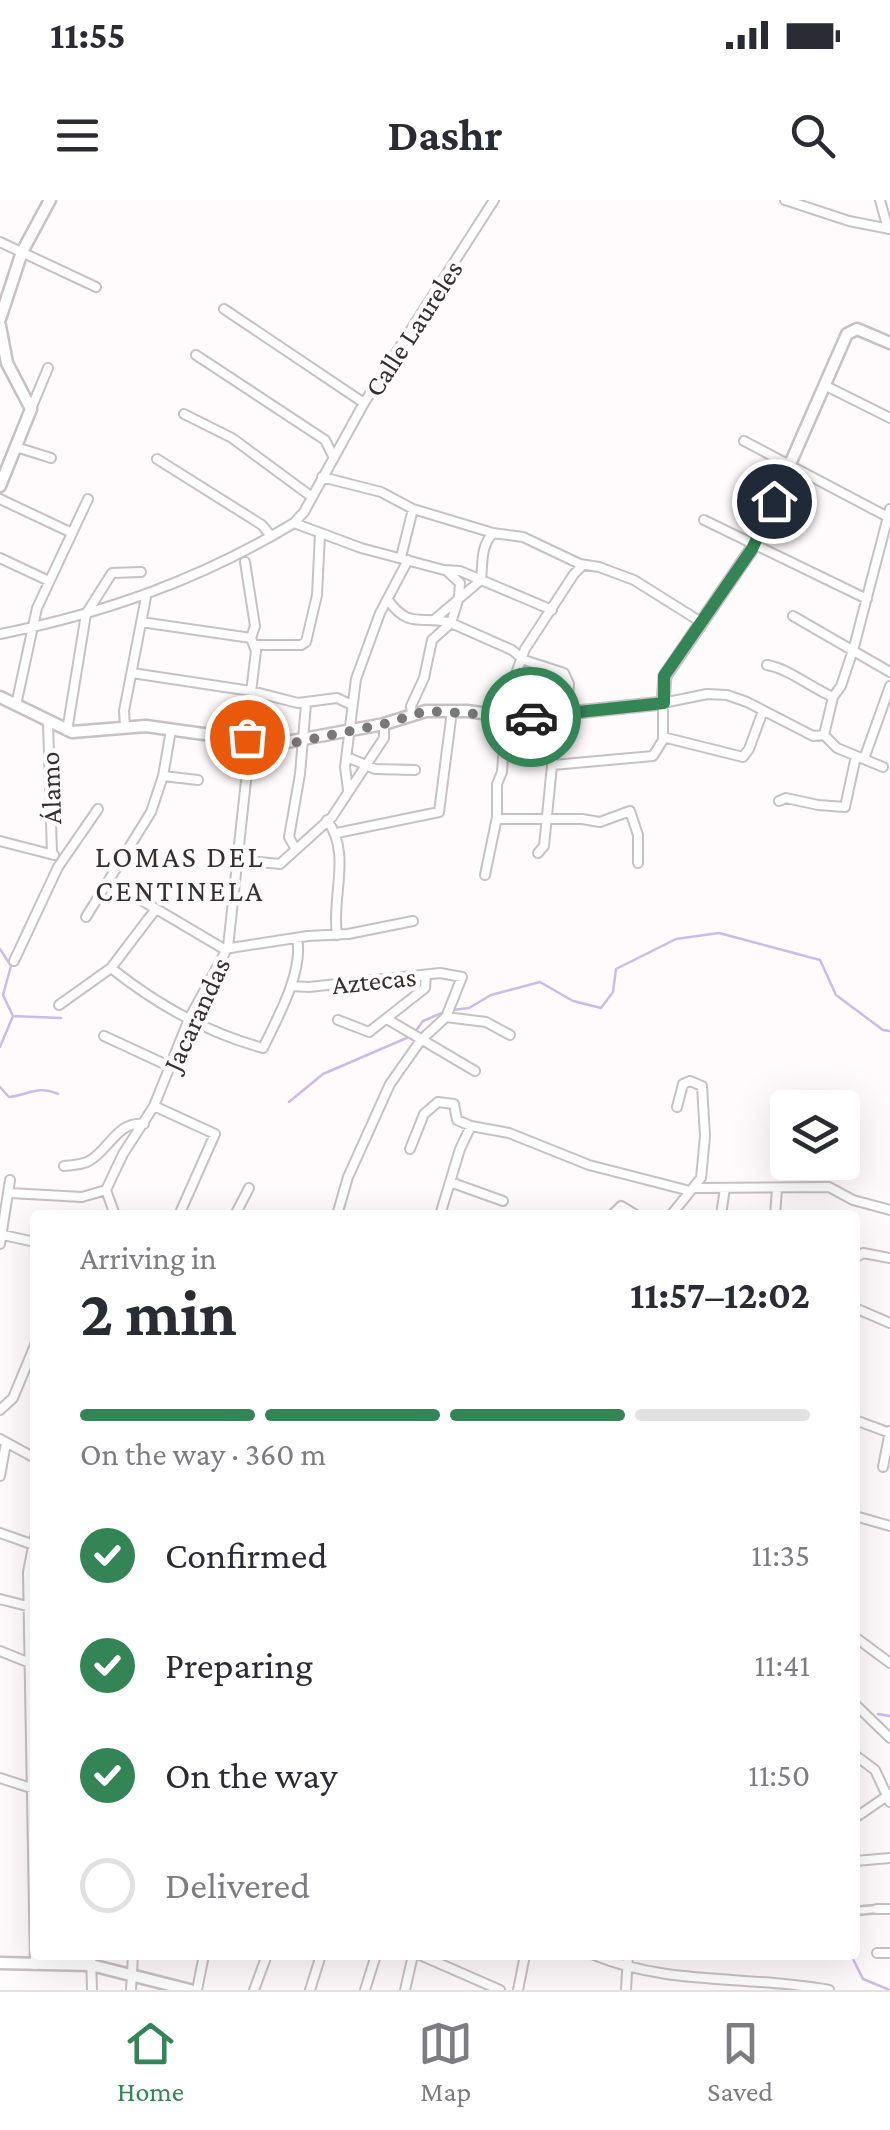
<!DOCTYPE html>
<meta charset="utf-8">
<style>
body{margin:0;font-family:"Crimson Pro",serif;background:#f7f7f7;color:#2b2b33;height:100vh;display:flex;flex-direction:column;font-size:38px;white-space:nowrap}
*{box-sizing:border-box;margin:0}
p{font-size:32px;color:#7c7c81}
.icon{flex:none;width:55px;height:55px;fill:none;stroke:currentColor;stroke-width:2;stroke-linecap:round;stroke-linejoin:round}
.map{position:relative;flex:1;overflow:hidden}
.side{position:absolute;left:30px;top:1010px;width:830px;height:750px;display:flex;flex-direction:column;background:#fff;border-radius:10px;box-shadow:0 10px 40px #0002}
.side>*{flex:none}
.tools{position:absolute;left:770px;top:890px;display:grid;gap:20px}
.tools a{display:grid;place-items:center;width:90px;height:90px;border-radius:10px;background:#fff;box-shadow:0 10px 40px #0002;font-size:50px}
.pin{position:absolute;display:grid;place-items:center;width:85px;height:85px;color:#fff;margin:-42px;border:5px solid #fff;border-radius:50%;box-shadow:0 2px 10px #0007}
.courier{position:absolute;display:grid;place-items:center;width:100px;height:100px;margin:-50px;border:8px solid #348556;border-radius:50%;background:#fff;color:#222;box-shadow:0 2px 12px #0007}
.overview em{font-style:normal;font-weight:700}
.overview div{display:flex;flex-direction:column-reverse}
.overview{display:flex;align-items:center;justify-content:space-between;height:170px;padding:0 50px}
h1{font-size:65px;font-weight:700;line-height:75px}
.bar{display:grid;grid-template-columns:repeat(4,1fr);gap:15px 10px;align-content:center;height:120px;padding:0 50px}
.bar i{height:12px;border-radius:8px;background:#e1e1e2}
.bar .on{background:#348556}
.bar p{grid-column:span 4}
ol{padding:0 50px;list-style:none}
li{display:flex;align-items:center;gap:30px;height:110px}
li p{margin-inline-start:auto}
li .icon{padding:10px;border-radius:50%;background:#348556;color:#fff;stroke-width:4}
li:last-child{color:#7c7c81}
li i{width:55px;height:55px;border:5px solid #e1e1e2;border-radius:50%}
.status{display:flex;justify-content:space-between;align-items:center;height:70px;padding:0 50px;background:#fff;direction:ltr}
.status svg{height:28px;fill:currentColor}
header{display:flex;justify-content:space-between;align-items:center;height:130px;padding:0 50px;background:#fff;font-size:45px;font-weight:700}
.dock{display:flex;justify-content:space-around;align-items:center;height:140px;border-top:2px solid #e1e1e2;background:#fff;font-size:28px;color:#7c7c81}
.dock a{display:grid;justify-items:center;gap:5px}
.dock .on{color:#348556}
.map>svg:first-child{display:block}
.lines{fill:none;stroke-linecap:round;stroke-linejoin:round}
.stream{stroke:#c9bce8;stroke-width:2.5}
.pedestrian-casing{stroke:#c8c1c3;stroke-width:11}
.minor-casing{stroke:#c8c1c3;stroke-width:12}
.tertiary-casing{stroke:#c8c1c3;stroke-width:15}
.pedestrian{stroke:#fff;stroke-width:6}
.minor{stroke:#fff;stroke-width:8}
.tertiary{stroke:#fff;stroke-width:10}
.done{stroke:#7b7778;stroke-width:10;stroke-dasharray:0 18}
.route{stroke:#348556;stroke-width:12}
.labels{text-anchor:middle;stroke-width:9;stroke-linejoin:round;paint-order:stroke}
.street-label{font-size:28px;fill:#343131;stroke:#fffafb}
.neighbourhood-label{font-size:30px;letter-spacing:2.5px;fill:#343131;stroke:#fffafb}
</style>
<div class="status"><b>11:55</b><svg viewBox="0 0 49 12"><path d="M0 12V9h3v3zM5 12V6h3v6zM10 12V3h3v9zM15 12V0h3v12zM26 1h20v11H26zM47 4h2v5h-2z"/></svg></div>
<header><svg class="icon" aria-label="menu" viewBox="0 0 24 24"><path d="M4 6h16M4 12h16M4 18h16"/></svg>Dashr<svg class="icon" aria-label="search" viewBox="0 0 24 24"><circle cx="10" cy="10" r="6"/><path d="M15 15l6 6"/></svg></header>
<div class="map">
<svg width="890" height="1790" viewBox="0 0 890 1790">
<rect width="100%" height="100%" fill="#fffafb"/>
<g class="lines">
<path class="stream" d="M0,749L11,766L3,795L13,816L0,847
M452,810L469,808L491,795L540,782L573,801L601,808L613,792L616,769L676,739L719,733L820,760L836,795L883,830L890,831
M13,816L61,818
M415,832L423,821L444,812
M0,887L9,897C28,895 38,885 58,894
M289,902L323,874L409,837
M878,1514L890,1516
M851,1755L863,1779L890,1790"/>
<defs>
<path id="pedestrian" d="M855,1711L877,1709"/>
<path id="minor" d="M785,0L849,21L890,29
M880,0L888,29
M0,42L96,87
M224,109L364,203
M196,155L325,240L333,256
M824,185L890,218
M31,209L48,168
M184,214L232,238L312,297
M744,241L886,316
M16,247L51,258
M157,259L262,325L271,336
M322,277L381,292L413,309L493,333L523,337L580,364L599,367L634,380L701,422
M0,299L72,333
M704,320L867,399
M294,323L361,348L444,370L460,371L552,410
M401,357L413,309
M0,358L49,381
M481,380C483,364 480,347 493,333
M388,400C410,431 423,414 451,423L459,397L460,383L448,372
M793,416L890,472
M435,419L481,380
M141,422L251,438
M0,434C106,413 201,379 294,323L304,312L364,203L494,0
M255,445H301L306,442L317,395L320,334
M767,465C790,469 811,488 833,497
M132,473L251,491L298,503L337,498L352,505
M16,505L37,408L88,299
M412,515L411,506L424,478L432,440L451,423L512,450L524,460L564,473L569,484L567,514
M494,515L514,479L525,449L574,374L583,365
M48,522L52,654
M125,526L124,511L146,397
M67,531L86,414L112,373L141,372
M824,535L833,497L841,486L854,447L890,309
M663,537L743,557L749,549L763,511
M347,557L375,569L415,570
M864,559L890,486
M553,565L653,556L663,540V503L707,494L727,495L747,502L813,536L824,535L837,548L883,567
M163,576L198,580
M348,590L345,567L356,479L380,413L408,360
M779,601L786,598L818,605L845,607L856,556
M497,619H582L600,622L630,611L638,635V663
M327,620C352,654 331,697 337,735
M337,633L439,612L452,511
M0,641L54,655
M295,648L289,637L300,574L306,504
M538,653L544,646L557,515
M237,660L280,664L332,617L384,538V524
M485,675L497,617V584L502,572L506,517
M109,681L224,749L308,736L348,734L413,721
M86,717L151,612L163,576L171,530
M14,761L58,667L98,609
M111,768C156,804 208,833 263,848C277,819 304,771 297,738
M291,786L309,787L440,773L462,777L446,817L421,840L390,884L348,977L337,1015
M59,805L111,768L155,710
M446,817L486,822L510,835
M387,819L475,871
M338,820L369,832L425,788L426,775
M104,836L171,867
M154,906L215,934L179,1015
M410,949L424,914L438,902L454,904L457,920L471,926
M64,966C72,965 82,965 89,961C109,950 118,920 144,924
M450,982L503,1001
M696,988L829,987L853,1000L890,1010
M106,990L115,1015
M10,993L82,997L106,990L123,954L154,906L189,819L228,747L248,562L246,533L256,451L251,438L255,426L245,362
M235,1015L249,988
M440,1015L460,949L471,926L509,933L589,965L690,991
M612,1015L621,1006L636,1015
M671,1015L701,978L705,936L702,886L690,881L683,884L677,907
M721,1015L725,988
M775,1015L777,989
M3,1035L35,1042
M0,1044L10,980
M855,1058L863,1053L890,1058
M855,1108L890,1123
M0,1210L13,1198L35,1145
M855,1220L890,1233
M0,1239L35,1258
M883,1267L890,1231
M0,1276L6,1243
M855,1316L890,1326
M0,1333L34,1345
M0,1399L35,1408
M855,1437L890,1463
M0,1451L35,1465
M855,1504L890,1538
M855,1555L875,1570L890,1602
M0,1578L34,1589
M855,1618L890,1594
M855,1661L890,1658
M877,1709H890
M877,1753H890
M91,1755L92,1790
M420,1755L500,1790
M594,1755C669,1786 750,1775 829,1790
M35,1765L28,1372L35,1337
M131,1790L133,1755
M197,1790L204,1755
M254,1790L267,1755
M310,1790L321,1755
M365,1790L376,1755
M405,1790L413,1755
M518,1790L525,1755
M626,1790L628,1755"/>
<path id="tertiary" d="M0,119L22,52L50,0
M0,126L7,163L31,209L0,286
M0,497L72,532L146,526L276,544L384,524L426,511H467L519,518L663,503L665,476L755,344L847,134L857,129L890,143
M0,1763L91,1765L190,1790"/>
</defs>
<use href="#pedestrian" class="pedestrian-casing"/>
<use href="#minor" class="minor-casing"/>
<use href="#tertiary" class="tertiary-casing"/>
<use href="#pedestrian" class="pedestrian"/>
<use href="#minor" class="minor"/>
<use href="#tertiary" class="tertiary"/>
</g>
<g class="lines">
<path class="done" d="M247,537V541L288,544L384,524L426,511L531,517"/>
<path class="route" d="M531,517L664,503V476L752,349L774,301"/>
</g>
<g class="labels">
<g class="street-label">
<text transform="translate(413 128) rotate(-57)" y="10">Calle Laureles</text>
<text transform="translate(50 588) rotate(-92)" y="10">Álamo</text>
<text transform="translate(374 780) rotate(-6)" y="10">Aztecas</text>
<text transform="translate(196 814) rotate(-65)" y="10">Jacarandas</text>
</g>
<g class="neighbourhood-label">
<text x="180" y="667">LOMAS DEL<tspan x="180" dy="34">CENTINELA</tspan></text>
</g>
</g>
</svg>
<div class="tools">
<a><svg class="icon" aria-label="layers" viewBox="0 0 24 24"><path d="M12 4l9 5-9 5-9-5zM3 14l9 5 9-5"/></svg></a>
</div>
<div class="pin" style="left:247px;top:537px;background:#ea580c"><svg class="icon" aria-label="bag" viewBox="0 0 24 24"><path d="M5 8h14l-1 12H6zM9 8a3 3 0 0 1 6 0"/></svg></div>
<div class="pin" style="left:774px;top:301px;background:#1f2937"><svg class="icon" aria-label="home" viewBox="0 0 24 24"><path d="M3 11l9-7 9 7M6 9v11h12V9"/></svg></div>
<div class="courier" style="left:531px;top:517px"><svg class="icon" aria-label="car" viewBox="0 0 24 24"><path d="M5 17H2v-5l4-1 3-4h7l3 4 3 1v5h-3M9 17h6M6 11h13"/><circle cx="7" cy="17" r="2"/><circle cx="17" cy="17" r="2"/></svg></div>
<section class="side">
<div class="overview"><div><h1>2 min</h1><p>Arriving in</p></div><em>11:57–12:02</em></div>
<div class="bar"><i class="on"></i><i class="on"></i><i class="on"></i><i></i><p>On the way · 360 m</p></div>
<ol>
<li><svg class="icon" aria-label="check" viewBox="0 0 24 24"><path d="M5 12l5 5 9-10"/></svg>Confirmed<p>11:35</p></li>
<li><svg class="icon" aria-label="check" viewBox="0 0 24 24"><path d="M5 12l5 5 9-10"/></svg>Preparing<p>11:41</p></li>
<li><svg class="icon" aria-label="check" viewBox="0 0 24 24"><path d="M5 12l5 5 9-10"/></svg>On the way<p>11:50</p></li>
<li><i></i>Delivered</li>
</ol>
</section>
</div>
<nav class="dock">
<a class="on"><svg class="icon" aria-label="home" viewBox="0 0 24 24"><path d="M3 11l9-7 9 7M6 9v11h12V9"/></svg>Home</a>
<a><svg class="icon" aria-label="map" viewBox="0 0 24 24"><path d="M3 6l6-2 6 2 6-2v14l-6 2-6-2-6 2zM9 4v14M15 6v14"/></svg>Map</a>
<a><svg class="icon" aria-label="saved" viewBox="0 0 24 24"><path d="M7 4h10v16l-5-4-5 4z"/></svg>Saved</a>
</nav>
